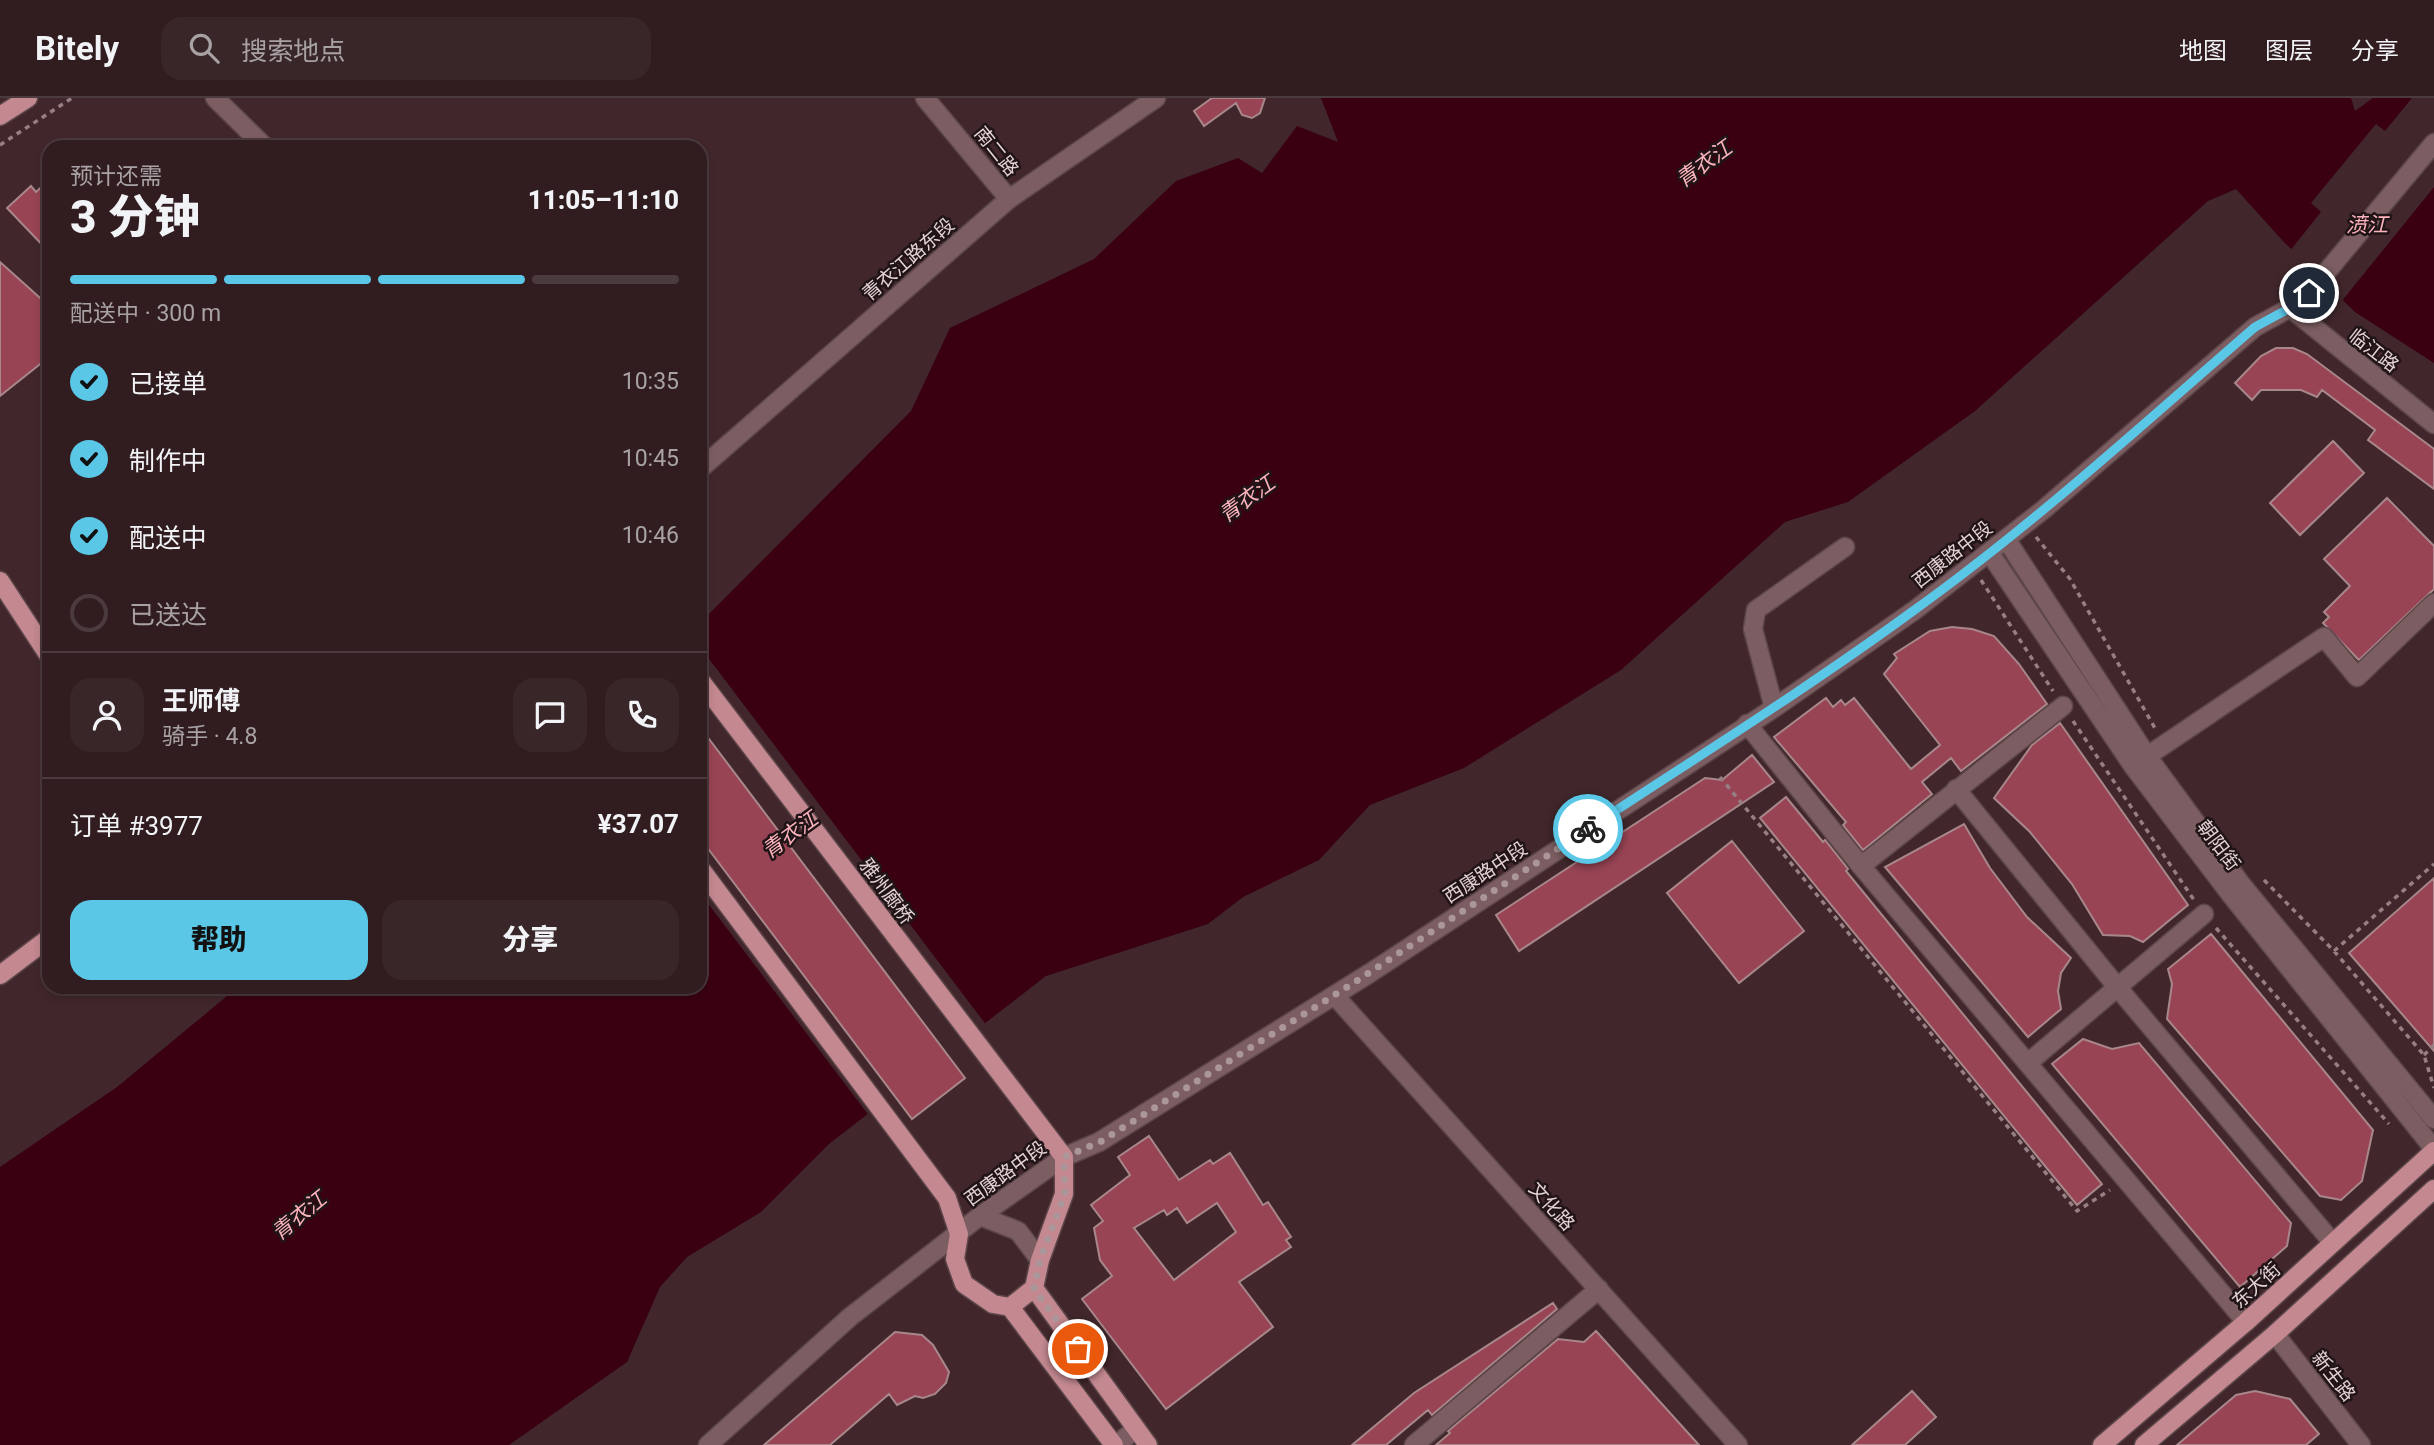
<!DOCTYPE html>
<html lang="zh">
<meta charset="utf-8">
<style>
body{margin:0;font-family:Roboto,"Noto Sans SC",sans-serif;background:#392629;color:#f1f3f6;height:100vh;display:flex;flex-direction:column;font-size:26px;white-space:nowrap}
*{box-sizing:border-box;margin:0}
p{font-size:23px;color:#a8a2a5}
.icon{flex:none;width:38px;height:38px;fill:none;stroke:currentColor;stroke-width:2;stroke-linecap:round;stroke-linejoin:round}
.map{position:relative;flex:1;overflow:hidden}
.details{position:absolute;left:42px;top:42px;width:665px;height:854px;display:flex;flex-direction:column;background:#311d20;border-radius:21px;box-shadow:0 4px 10px #0003,0 0 0 2px #4c3b3e}
.details>*{flex:none}
.pin{position:absolute;display:grid;place-items:center;width:60px;height:60px;color:#fff;margin:-30px;border:4px solid #fff;border-radius:50%;box-shadow:0 2px 7px #0007}
.courier{position:absolute;display:grid;place-items:center;width:70px;height:70px;margin:-35px;border:5px solid #5bc7e7;border-radius:50%;background:#fff;color:#222;box-shadow:0 2px 9px #0007}
.head em{font-style:normal;font-weight:800}
.head div{display:flex;flex-direction:column-reverse}
.head{display:flex;align-items:center;justify-content:space-between;height:119px;padding:0 28px}
h1{font-size:46px;font-weight:800;line-height:52px}
.bar{display:grid;grid-template-columns:repeat(4,1fr);gap:10px 7px;align-content:center;height:84px;padding:0 28px}
.bar i{height:9px;border-radius:5px;background:#4c3b3e}
.bar .on{background:#5bc7e7}
.bar p{grid-column:span 4}
.line{display:flex;align-items:center;gap:18px;padding:0 28px;border-top:2px solid #4c3b3e}
.line div{flex:1}
.round{display:grid;place-items:center;flex:none;width:74px;height:74px;border-radius:21px;background:#392629}
ol{padding:0 28px;list-style:none}
li{display:flex;align-items:center;gap:21px;height:77px}
li p{margin-inline-start:auto}
li .icon{padding:7px;border-radius:50%;background:#5bc7e7;color:#111;stroke-width:4}
li:last-child{color:#a8a2a5}
li i{width:38px;height:38px;border:4px solid #4c3b3e;border-radius:50%}
.action{display:flex;gap:14px;margin-top:auto;padding:14px 28px}
.action a{flex:1;height:80px;border-radius:21px;background:#5bc7e7;color:#111;font-size:28px;font-weight:800;line-height:80px;text-align:center}
.action a+a{background:#392629;color:#f1f3f6}
header{display:flex;align-items:center;gap:42px;box-sizing:border-box;height:98px;padding:0 35px;background:#311d20;border-bottom:2px solid #4c3b3e}
header strong{font-size:33px}
nav{display:flex;gap:38px;margin-inline-start:auto;font-size:24px}
.search{width:490px;height:63px;background:#392629;display:flex;align-items:center;gap:18px;box-sizing:border-box;padding:0 24px;border-radius:21px;color:#a8a2a5;font-size:26px}
.map>svg:first-child{display:block}
.water{fill:#3a0011}
.pier{fill:#41272b}
.building{fill:#984454;stroke:#a8878b;stroke-width:2;fill-rule:evenodd}
.lines{fill:none;stroke-linecap:round;stroke-linejoin:round}
.minor-casing{stroke:#5c4649;stroke-width:21}
.major-casing{stroke:#5c4649;stroke-width:21}
.path{stroke:#968083;stroke-width:3.5;stroke-dasharray:5 5;stroke-linecap:butt}
.minor{stroke:#7c5e62;stroke-width:18}
.major{stroke:#c38890;stroke-width:18}
.done{stroke:#ab9699;stroke-width:7;stroke-dasharray:0 12.6}
.route{stroke:#5bc7e7;stroke-width:9}
.labels{text-anchor:middle;stroke-width:5;stroke-linejoin:round;paint-order:stroke}
.street-label{font-size:19px;fill:#e4d2d4;stroke:#201416}
.water-label{font-size:21px;font-style:italic;fill:#fcb3bd;stroke:#201416}
</style>
<header>
<strong>Bitely</strong>
<div class="search"><svg class="icon" aria-label="search" viewBox="0 0 24 24"><circle cx="10" cy="10" r="6"/><path d="M15 15l6 6"/></svg>搜索地点</div>
<nav><a>地图</a><a>图层</a><a>分享</a></nav>
</header>
<div class="map">
<svg width="2434" height="1347" viewBox="0 0 2434 1347">
<rect width="100%" height="100%" fill="#41272b"/>
<path class="water" d="M1321,0H2351L2355,13L2373,0H2411L2426,13L2434,26V265L2355,214L2282,142L2236,91L2208,103L1975,313L1848,404L1785,424L1621,572L1464,670L1370,707L1319,762L1243,799L1208,826L1046,878L829,1046L761,1114L687,1159L660,1189L627,1264L509,1347H0V1069L117,989L238,889H700V525L911,313L950,230L1094,161L1176,83L1238,60L1262,75L1297,28L1338,44Z"/>
<path class="pier" d="M2412,0L2428,10L2434,19V89L2341,204L2289,154L2321,114L2311,105L2376,26L2385,33Z
M700,549L987,928L870,1019L700,795Z"/>
<path class="building" d="M1212,0H1265L1260,15L1252,20L1242,17L1236,5L1204,28L1194,13Z
M49,82V154L7,110L31,88L36,94Z
M0,164L49,208V259L0,298Z
M2276,250H2293L2307,256L2434,351V391L2368,342L2375,332L2322,292L2317,299L2301,292H2261L2252,302L2235,285L2261,258Z
M2333,343L2364,375L2300,437L2270,405Z
M2387,400L2434,448V491L2359,562L2323,525L2329,519L2324,514L2350,488L2324,461Z
M1952,529L1972,531L1994,538L2019,566L2047,606L1961,673L1951,660L1922,684L1932,696L1863,752L1843,727L1846,724L1774,639L1826,600L1833,609L1841,602L1845,607L1854,600L1911,671L1940,647L1884,576L1897,560L1894,556L1930,533Z
M2060,625L2188,807L2143,844L2130,838L2103,837L2072,786L2030,734L1994,700L2032,647Z
M700,629L965,980L912,1021L700,740Z
M1752,657L1774,684L1519,853L1496,817L1705,680L1722,682Z
M1786,699L1823,744L1825,742L1848,771L1846,773L2102,1086L2077,1107L1760,720Z
M1964,726L1990,770L2027,819L2071,860L2061,875L2058,893L2061,911L2028,939L1885,769Z
M1732,743L1804,833L1739,885L1667,795Z
M2434,780V953L2349,855Z
M2211,836L2373,1032L2362,1083L2341,1102L2320,1098L2167,921L2172,886L2168,871Z
M2083,941L2112,951L2139,945L2291,1125L2287,1148L2240,1189L2052,966Z
M1149,1038L1179,1082L1210,1062L1213,1066L1230,1055L1263,1107L1268,1104L1291,1139L1286,1142L1291,1149L1239,1184L1273,1229L1166,1311L1082,1201L1112,1178L1100,1162L1094,1130L1103,1123L1091,1107L1130,1077L1118,1059ZM1217,1105L1236,1134L1174,1182L1134,1130L1164,1112L1167,1117L1177,1110L1187,1125Z
M1553,1205L1557,1211L1432,1317L1428,1312L1386,1347H1352L1414,1295Z
M1596,1233L1699,1347H1436L1450,1335L1448,1333L1558,1241L1584,1244Z
M895,1234L922,1237L933,1247L949,1274L946,1285L935,1296L923,1300L915,1298L897,1307L889,1296L830,1347H764Z
M1912,1293L1936,1319L1905,1347H1852Z
M2255,1293L2290,1301L2319,1336L2306,1347H2177L2236,1297Z"/>
<g class="lines">
<defs>
<path id="minor" d="M215,0L265,49
M925,0L1009,101
M2290,210L2434,326
M700,371L1009,101L1156,0
M2006,441L2147,658L2241,786L2434,1021
M1989,454L2133,668L2231,797L2434,1051
M1774,610L1753,531L1756,512L1845,449
M1747,626L1861,768L2246,1224
M2140,663L2324,539L2357,579L2434,505
M1956,691L2118,890L2333,1145
M1861,768L2063,608
M1335,898L1738,1347
M2028,965L2204,816
M980,1118L1018,1133L1040,1162
M2275,1236L2361,1347
M708,1347L850,1219L980,1118L1064,1059L1099,1044L1370,875L1774,610L1915,512L2043,412L2255,229L2290,210L2309,195L2434,45
M1116,1347L1136,1331
M1414,1347L1599,1191"/>
<path id="major" d="M0,18L28,0
M0,483L49,558
M700,582L1064,1059V1096L1040,1162L1034,1190L1010,1209L993,1206L964,1186L955,1161L959,1136L947,1100L700,770
M0,877L49,840
M1034,1190L1148,1347
M1010,1209L1114,1347
M2102,1347L2246,1224L2434,1053
M2144,1347L2275,1236L2434,1091"/>
</defs>
<use href="#minor" class="minor-casing"/>
<use href="#major" class="major-casing"/>
<path class="path" d="M0,47L72,0
M2036,439L2070,481L2156,632
M1981,482L2053,593
M2073,623L2194,802
M1720,679L2077,1113L2110,1092
M2264,782L2334,853L2424,957L2434,990
M2216,830L2389,1026
M2334,853L2434,766
M2424,957L2434,947"/>
<use href="#minor" class="minor"/>
<use href="#major" class="major"/>
</g>
<g class="lines">
<path class="done" d="M1078,1251L1034,1191L1040,1162L1065,1096L1064,1059L1100,1044L1352,886L1588,731"/>
<path class="route" d="M1588,731C1697,659 1808,590 1913,513C2033,427 2143,326 2255,229L2290,210L2309,195"/>
</g>
<g class="labels">
<g class="street-label">
<text transform="translate(997 53) rotate(51)" y="7">南二路</text>
<text transform="translate(908 161) rotate(-41)" y="7">青衣江路东段</text>
<text transform="translate(2374 252) rotate(38)" y="7">临江路</text>
<text transform="translate(1952 456) rotate(-38)" y="7">西康路中段</text>
<text transform="translate(2219 747) rotate(53)" y="7">朝阳街</text>
<text transform="translate(1485 774) rotate(-33)" y="7">西康路中段</text>
<text transform="translate(887 793) rotate(53)" y="7">雅州廊桥</text>
<text transform="translate(1005 1075) rotate(-36)" y="7">西康路中段</text>
<text transform="translate(1552 1108) rotate(48)" y="7">文化路</text>
<text transform="translate(2256 1187) rotate(-42)" y="7">东大街</text>
<text transform="translate(2334 1278) rotate(52)" y="7">新生路</text>
</g>
<g class="water-label">
<text transform="translate(1704 66) rotate(-36)" y="7">青衣江</text>
<text x="2367" y="134">𣸣江</text>
<text transform="translate(1247 401) rotate(-36)" y="7">青衣江</text>
<text transform="translate(790 737) rotate(-36)" y="7">青衣江</text>
<text transform="translate(299 1118) rotate(-39)" y="7">青衣江</text>
</g>
</g>
</svg>
<div class="pin" style="left:1078px;top:1251px;background:#ea580c"><svg class="icon" aria-label="bag" viewBox="0 0 24 24"><path d="M5 8h14l-1 12H6zM9 8a3 3 0 0 1 6 0"/></svg></div>
<div class="pin" style="left:2309px;top:195px;background:#1f2937"><svg class="icon" aria-label="home" viewBox="0 0 24 24"><path d="M3 11l9-7 9 7M6 9v11h12V9"/></svg></div>
<div class="courier" style="left:1588px;top:731px"><svg class="icon" aria-label="bike" viewBox="0 0 24 24"><circle cx="6" cy="16" r="4"/><circle cx="18" cy="16" r="4"/><path d="M6 16l4-8h5l3 8M10 8l3 8H6M13 5h3"/></svg></div>
<section class="details">
<div class="head"><div><h1>3 分钟</h1><p>预计还需</p></div><em>11:05–11:10</em></div>
<div class="bar"><i class="on"></i><i class="on"></i><i class="on"></i><i></i><p>配送中 · 300 m</p></div>
<ol>
<li><svg class="icon" aria-label="check" viewBox="0 0 24 24"><path d="M5 12l5 5 9-10"/></svg>已接单<p>10:35</p></li>
<li><svg class="icon" aria-label="check" viewBox="0 0 24 24"><path d="M5 12l5 5 9-10"/></svg>制作中<p>10:45</p></li>
<li><svg class="icon" aria-label="check" viewBox="0 0 24 24"><path d="M5 12l5 5 9-10"/></svg>配送中<p>10:46</p></li>
<li><i></i>已送达</li>
</ol>
<div class="line" style="height:126px"><a class="round"><svg class="icon" aria-label="person" viewBox="0 0 24 24"><circle cx="12" cy="8" r="4"/><path d="M4 21q1-7 8-7t8 7"/></svg></a><div><b>王师傅</b><p>骑手 · 4.8</p></div><a class="round"><svg class="icon" aria-label="chat" viewBox="0 0 24 24"><path d="M4 5h16v11H9l-5 4z"/></svg></a><a class="round"><svg class="icon" aria-label="phone" viewBox="0 0 24 24"><path d="M5 4h4l2 5-3 2q2 4 5 5l2-3 5 2v4C11 20 4 13 5 4z"/></svg></a></div>
<div class="line" style="height:91px"><div>订单 #3977</div><b>¥37.07</b></div>
<div class="action"><a>帮助</a><a>分享</a></div>
</section>
</div>
